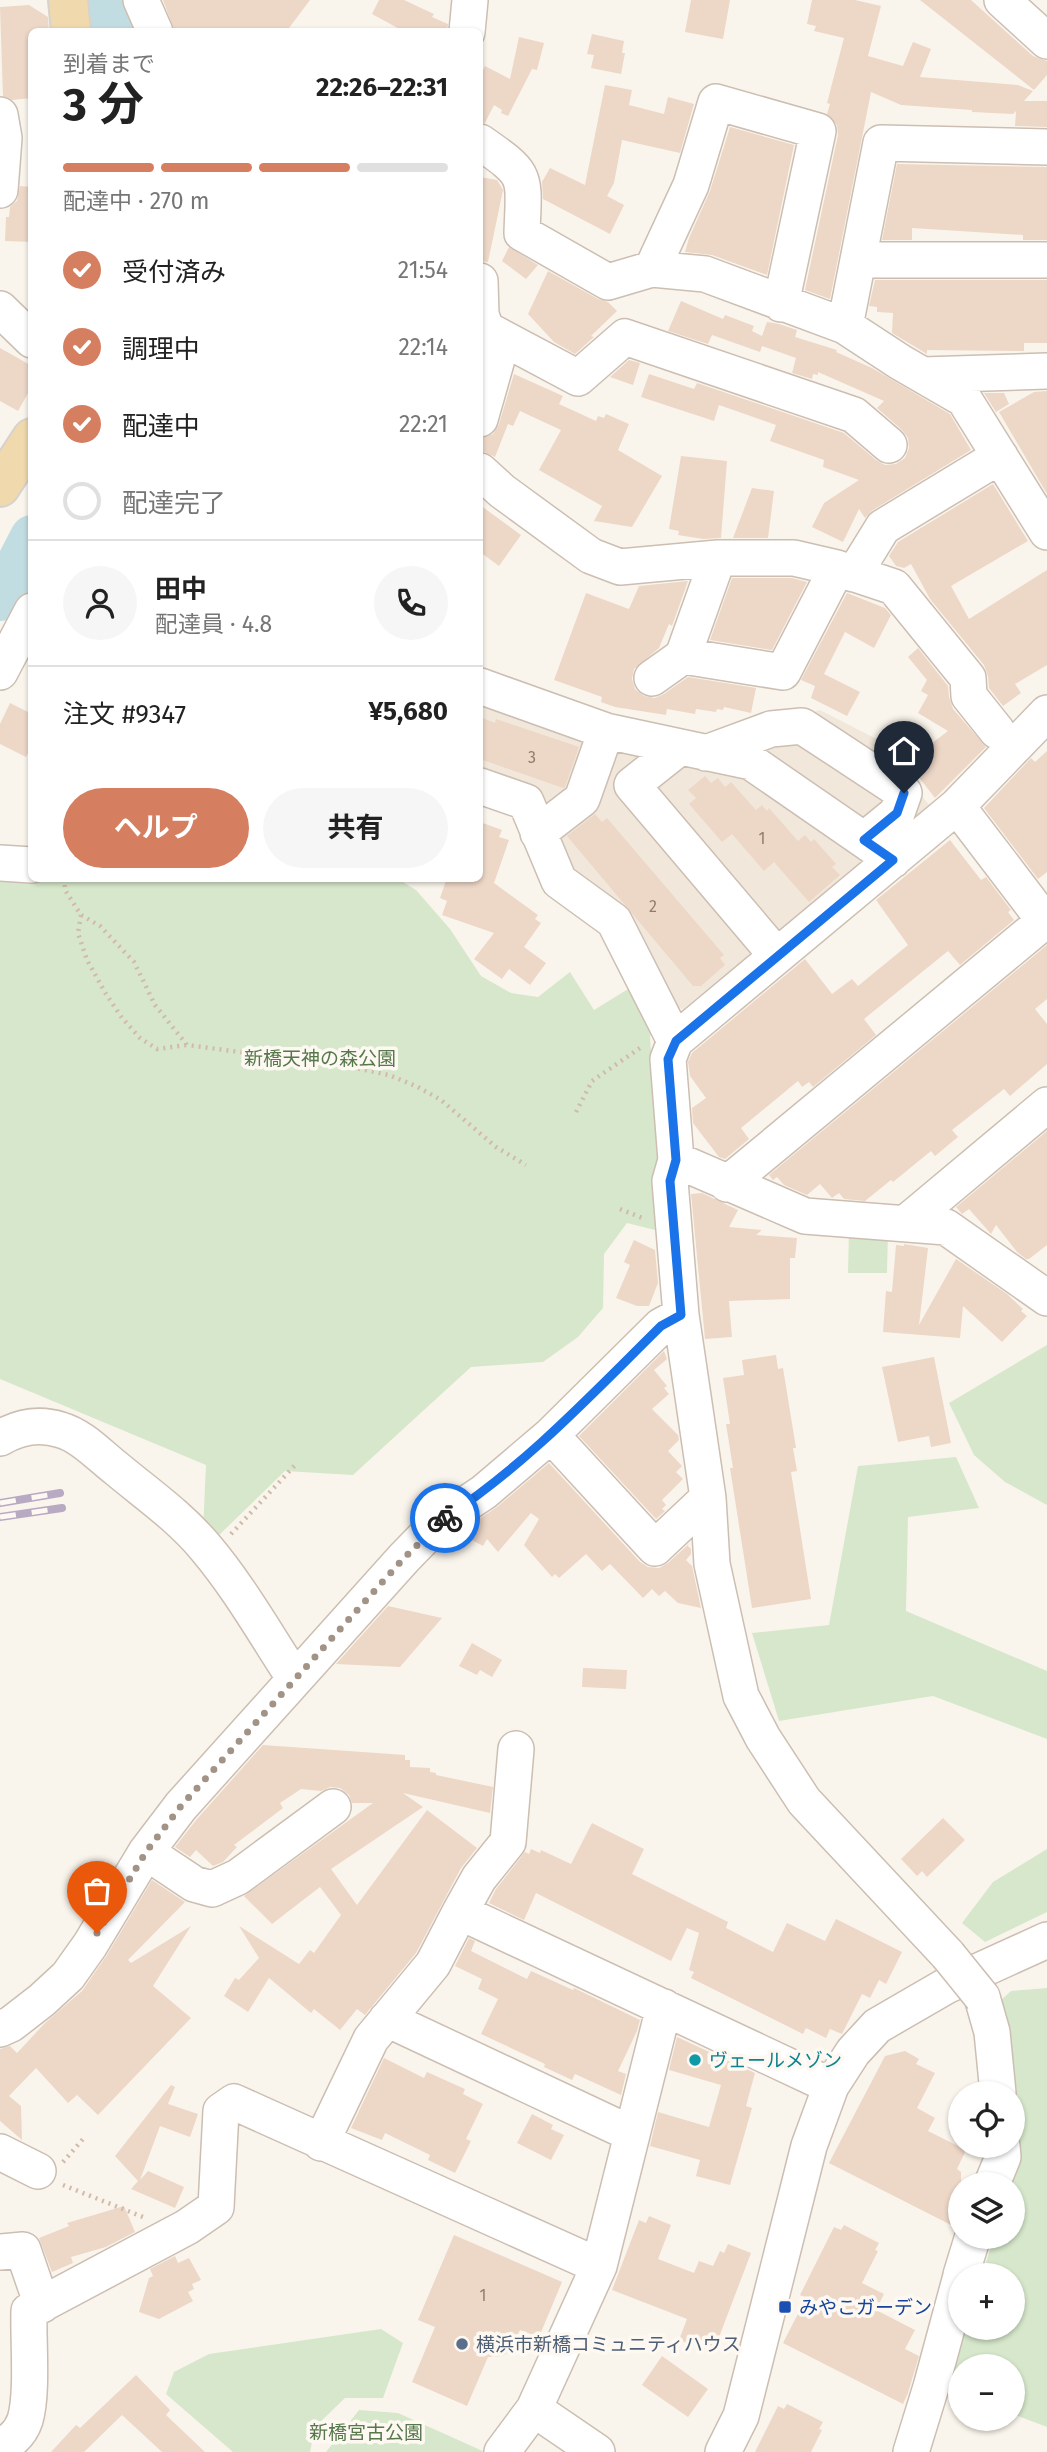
<!DOCTYPE html>
<html lang="ja">
<meta charset="utf-8">
<style>
body{margin:0;font-family:"Fira Sans","Noto Sans JP",sans-serif;background:#f6f6f6;color:#222;height:100vh;display:flex;flex-direction:column;font-size:26px;white-space:nowrap}
*{box-sizing:border-box;margin:0}
p{font-size:23px;color:#767676}
.icon{flex:none;width:38px;height:38px;fill:none;stroke:currentColor;stroke-width:2;stroke-linecap:round;stroke-linejoin:round}
.map{position:relative;flex:1;overflow:hidden}
.sheet{position:absolute;left:28px;top:28px;width:455px;height:854px;display:flex;flex-direction:column;background:#fff;border-radius:10px;box-shadow:0 2px 5px #0004}
.sheet>*{flex:none}
.tools{position:absolute;left:948px;top:2081px;display:grid;gap:14px}
.tools a{display:grid;place-items:center;width:77px;height:77px;border-radius:50%;background:#fff;box-shadow:0 2px 5px #0004;font-size:35px}
.pin{position:absolute;display:grid;place-items:center;width:60px;height:60px;color:#fff;margin:-72px -30px;border-radius:50% 50% 50% 0;rotate:-45deg;box-shadow:0 0 7px #0007}
.pin .icon{rotate:45deg}
.courier{position:absolute;display:grid;place-items:center;width:70px;height:70px;margin:-35px;border:5px solid #1a73e8;border-radius:50%;background:#fff;color:#222;box-shadow:0 2px 9px #0007}
.summary em{font-style:normal;font-weight:700}
.summary div{display:flex;flex-direction:column-reverse}
.summary{display:flex;align-items:center;justify-content:space-between;height:119px;padding:0 35px}
h1{font-size:46px;font-weight:700;line-height:52px}
.bar{display:grid;grid-template-columns:repeat(4,1fr);gap:10px 7px;align-content:center;height:84px;padding:0 35px}
.bar i{height:9px;border-radius:5px;background:#e0e0e0}
.bar .on{background:#d57e60}
.bar p{grid-column:span 4}
.line{display:flex;align-items:center;gap:18px;padding:0 35px;border-top:2px solid #e0e0e0}
.line div{flex:1}
.round{display:grid;place-items:center;flex:none;width:74px;height:74px;border-radius:37px;background:#f6f6f6}
ol{padding:0 35px;list-style:none}
li{display:flex;align-items:center;gap:21px;height:77px}
li p{margin-inline-start:auto}
li .icon{padding:7px;border-radius:50%;background:#d57e60;color:#fff;stroke-width:4}
li:last-child{color:#767676}
li i{width:38px;height:38px;border:4px solid #e0e0e0;border-radius:50%}
.cta{display:flex;gap:14px;margin-top:auto;padding:14px 35px}
.cta a{flex:1;height:80px;border-radius:42px;background:#d57e60;color:#fff;font-size:28px;font-weight:700;line-height:80px;text-align:center}
.cta a+a{background:#f6f6f6;color:#222}
.map>svg:first-child{display:block}
.residential{fill:#f1e8db}
.green{fill:#d6e7cb}
.lines{fill:none;stroke-linecap:round;stroke-linejoin:round}
.river{stroke:#c2dde2;stroke-width:44}
.building{fill:#edd7c7}
.minor-casing{stroke:#ccbeb2;stroke-width:38}
.major-casing{stroke:#d8d2ce;stroke-width:42}
.path{stroke:#d2baa9;stroke-width:4.5;stroke-dasharray:2 5;stroke-linecap:butt}
.minor{stroke:#fff;stroke-width:35}
.major{stroke:#f0d9ad;stroke-width:38}
.rail-casing{stroke:#b9aac4;stroke-width:8}
.rail{stroke:#fdf9f2;stroke-width:5;stroke-dasharray:16;stroke-linecap:butt}
.minor-bridge-casing{stroke:#ccbeb2;stroke-width:38;stroke-linecap:butt}
.minor-bridge{stroke:#fff;stroke-width:35}
.done{stroke:#a29387;stroke-width:7;stroke-dasharray:0 12.6}
.route{stroke:#1a73e8;stroke-width:9}
.culture-dot{fill:#0f9aa8;stroke:#fdf9f2;stroke-width:2.5}
.transit-dot{fill:#1a4fb4;stroke:#fdf9f2;stroke-width:2.5}
.service-dot{fill:#5c6f8a;stroke:#fdf9f2;stroke-width:2.5}
.labels{text-anchor:middle;stroke-width:7;stroke-linejoin:round;paint-order:stroke}
.number-label{font-size:16px;fill:#927c6e}
.park-label{font-size:19px;fill:#56784b;stroke:#fdf9f2}
.culture-label{font-size:19px;fill:#0d838f;stroke:#fdf9f2;text-anchor:start}
.transit-label{font-size:19px;fill:#164399;stroke:#fdf9f2;text-anchor:start}
.service-label{font-size:19px;fill:#4e5e75;stroke:#fdf9f2;text-anchor:start}
</style>
<div class="map">
<svg width="1047" height="2452" viewBox="0 0 1047 2452">
<rect width="100%" height="100%" fill="#faf5ec"/>
<path class="residential" d="M480,668L605,721L702,742L820,710L898,750L889,755L930,806L683,1009L672,1006L569,875L480,772Z"/>
<path class="green" d="M0,870L32,878L146,880L156,878L398,879L416,890L450,929L481,976L511,993L538,997L570,972L594,1010L633,986L654,1024L650,1037L663,1232L627,1223L604,1254L603,1308L578,1337L543,1362L471,1367L353,1475L285,1471L215,1539L203,1531L206,1465L0,1379Z
M849,1230H888L887,1273H848Z
M1047,1345V1505L1005,1482L974,1455L949,1403Z
M956,1457L979,1508L908,1517L906,1611L1047,1671V1739L933,1696L779,1721L752,1633L829,1625L858,1466Z
M1047,1849V1912L985,1942L962,1923L993,1882Z
M1047,1988V2427L1013,2414V2366H961V2379L955,2366L966,2328H1013V2275H982L994,2237L1013,2236V2184H1009C1029,2120 1013,2065 999,2002L1011,1991Z
M381,2329L403,2343L383,2398H345L315,2427L310,2452H233L166,2394L174,2372L209,2354Z
M359,2410L398,2413L485,2452H326Z"/>
<g class="lines">
<path class="river" d="M98,0L113,32
M0,599L32,537"/>
</g>
<path class="building" d="M163,0H310L286,32H175Z
M379,0H404L434,14L432,17L448,24L447,32H405L372,14Z
M691,0H730L723,39L685,32Z
M812,0H855L881,6L868,56L903,66L913,42L931,49L920,77L1018,85L1033,91L1024,101H1047V127L1015,126L1016,111L1013,114L972,112V110L901,105L871,92L830,299L805,290L838,135L837,125L827,114L830,104L827,103L844,38L814,31L816,26L807,24Z
M920,0H971L1033,56L1047,61V75L1034,90Z
M29,5L48,17L49,32H32V98L12,100L3,96L0,7Z
M592,34L624,41L622,53H625L621,74L591,68L594,55L587,54Z
M519,37L544,43L537,70L532,69L508,116L501,113L502,110L494,105L485,123L480,122V76L485,66L510,79Z
M605,85L632,90L629,105L664,114L668,97L694,104L680,153L622,140L614,183L607,196L624,205L610,234L543,199L542,182L550,168L585,185Z
M730,127L794,145L767,275L712,255L685,252L689,238L710,191Z
M897,164L1047,167V240H1023V235L912,228V240H882Z
M480,177L497,180L503,190L488,262L480,261Z
M20,186L32,187V242L5,241L6,217H9L10,207L17,201Z
M509,247L538,265L526,279L502,261Z
M548,271L598,299L608,302L617,311L591,336L594,337L575,354L554,342L528,314Z
M875,280H1047V343H1024V351L927,350V354L892,333L893,313L877,312V307L869,306Z
M681,301L723,319L725,315L754,326L752,331L762,336L767,322L779,324L797,330L795,337L837,350L836,352L872,368L950,414L971,450L873,510L865,518L859,509L843,542L812,527L824,503L859,480L823,467L824,460L770,441L776,425L719,405L714,421L641,397L649,374L694,389L697,383L844,433L876,460L885,465L896,464L905,458L909,448L908,438L902,430L877,408L884,401L818,372V375L813,374L812,379L792,373L796,358L762,346L760,352L712,335L708,344L668,331Z
M0,348L32,366V386L18,411L0,401Z
M629,360L640,363L633,385L610,377Z
M514,374L563,396L559,404L596,421L598,416L604,418L606,414L629,424L618,450L662,476L632,527L594,521L602,506L539,470L561,430L520,411L513,426L508,424L495,457L485,452L480,451V439L493,434L499,424Z
M1047,391V494L999,412L1034,392Z
M984,393H1004L1009,404L996,412Z
M681,456L727,461L721,538L703,539L678,535L679,531L669,529Z
M993,484L1028,541L951,586L969,619L1047,570V665L1015,684L1021,693L1003,706L989,688L988,676L984,665L930,599L911,564L904,568L896,566L889,556L898,542Z
M752,488L774,491L768,538H733Z
M480,505L521,535L499,566L480,552Z
M732,578H792L807,582L772,650L710,640Z
M688,581L672,626L669,624L659,648L634,669L632,679L635,689L644,696L655,698L664,694L688,677L756,688L751,713L724,707L723,710L717,709L716,712L696,709L695,714L667,709L666,715L615,707L601,702L602,697L554,680L586,593L629,609L639,586Z
M847,593L885,608L891,615L874,648L845,632L824,674L860,692L847,716L811,698L815,686L801,680Z
M918,648L948,686L949,697L953,709L986,747L935,798L907,762L948,731L918,713L928,695L921,691L927,680L908,657Z
M10,703L32,714V746L26,757L0,744V724Z
M480,717L495,723L496,719L579,747L565,787L563,788L480,759Z
M1047,751V872L1038,879L984,808L1031,758L1035,762Z
M705,776L711,783L718,778L725,787L731,782L756,810L762,805L767,811L769,808L798,841L805,835L811,842L814,839L836,864L832,867L840,875L809,902L774,862L764,871L732,834L722,842L689,804L696,798L688,790Z
M595,814L602,822L607,818L724,955L720,958L725,965L701,986H693L567,836Z
M480,822L502,830L499,837L509,840L494,883L538,915L535,919L541,923L524,947L546,963L530,985L509,969L502,979L474,959L494,933L442,915L447,901L440,898L447,878H480Z
M950,840L981,880L986,877L1011,910L1008,912L1014,920L960,965L948,951L864,1019L876,1035L813,1087L809,1082L802,1087L798,1081L741,1128L749,1139L725,1159L719,1157L693,1123L692,1108L706,1098L690,1076L688,1062L692,1053L805,959L832,994L852,979L858,986L908,945L876,900Z
M1047,945V999L1035,1009L1047,1024V1064L1032,1077L1010,1096L1004,1089L952,1130L958,1137L935,1156L931,1151L893,1182L891,1180L865,1201L844,1199L839,1193L832,1198L820,1184L807,1195L784,1185L777,1177L773,1180L769,1175Z
M1047,1131V1245L1029,1259H1026L1017,1252L996,1225L991,1234L969,1209L962,1214L956,1207Z
M702,1193L738,1210L729,1227L762,1230L756,1235L797,1238L795,1258H790V1299L729,1301L732,1337L705,1339L691,1194Z
M634,1240L655,1250L658,1283L649,1306H637L616,1298L630,1265L624,1262Z
M904,1244L928,1248L919,1325L956,1259L1007,1294L1023,1309L1021,1311L1027,1316L1002,1342L963,1306L960,1338L883,1332L886,1291L892,1292L896,1245L904,1246Z
M664,1351L667,1359L654,1370L667,1386L664,1388L669,1394L652,1409L678,1435L679,1440L668,1451L682,1466L676,1472L683,1479L662,1500L666,1505L662,1509L665,1511L656,1519L579,1436Z
M776,1355L778,1369L783,1368L796,1448H793L797,1471L791,1472L811,1599L752,1608L730,1468H733L726,1424H730L723,1378L744,1375L742,1360Z
M934,1357L951,1443L931,1447L929,1436L898,1442L882,1367Z
M549,1463L640,1562L648,1567L659,1568L668,1563L690,1543L687,1545L691,1549V1554L686,1560L692,1566L701,1608L678,1603L665,1591L659,1596L652,1589L643,1598L610,1564L602,1571L586,1554L559,1578L555,1574L552,1577L524,1545L539,1519L531,1513L498,1552L487,1539L483,1546L459,1533L497,1507Z
M388,1606L442,1618L400,1667L336,1664Z
M472,1643L502,1660L492,1677L480,1670L477,1675L459,1666Z
M583,1668L627,1670L626,1689L582,1687Z
M263,1745L405,1755V1760H410V1767L430,1768V1772L436,1773V1775L493,1787L490,1813L403,1793L423,1807L331,1869L357,1905L427,1810L477,1848L461,1868L416,1953L365,2015L357,2009L340,2030L314,2009L311,2013L269,1978L248,2012L224,1996L235,1978L239,1980L259,1958L239,1926L299,1964L310,1950L314,1953L341,1915L320,1887L272,1924L244,1896L373,1803H352L349,1795L340,1788L330,1787L321,1791L301,1789L280,1803L283,1808L234,1845L237,1847L223,1862L213,1866L196,1850L190,1857L175,1847L197,1819Z
M943,1818L965,1840L927,1877L922,1871L917,1876L901,1859Z
M592,1823L644,1849L632,1874L728,1922L726,1928L773,1952L787,1923L825,1941L836,1919L902,1952L886,1984L879,1980L870,1998L862,1994L842,2034L830,2029L826,2038L806,2028L803,2034L691,1978L694,1972L689,1970L699,1933L687,1928L671,1961L536,1893L524,1920L489,1903L496,1889L525,1852L529,1854L531,1849L540,1853L541,1850L571,1864Z
M152,1880L185,1902L128,1960L131,1963L191,1926L153,1986L191,2018L98,2115L77,2095L68,2103L36,2068L9,2096L21,2106L22,2140L0,2121V2049L10,2046L17,2053L45,2023L82,1991L107,1955Z
M469,1938L475,1941L471,1951L527,1979L531,1971L573,1990L574,1988L640,2020L637,2031L618,2071L626,2074L621,2095L575,2074L572,2080L544,2067L545,2064L481,2034L498,1999L478,1989L482,1979L455,1966Z
M677,2037L755,2073L746,2106L752,2108L730,2185L696,2176L700,2160L650,2146L658,2112L709,2127L721,2085L669,2070Z
M905,2051L919,2059L916,2064L935,2073L917,2108L935,2118L928,2131L966,2150L957,2169L961,2172V2207L951,2225L829,2163L885,2056Z
M384,2058L424,2078L427,2072L465,2089L463,2094L483,2104L466,2139L471,2141L455,2173L428,2160L430,2155L385,2133L382,2140L351,2128Z
M171,2085L175,2087L168,2104L198,2114L190,2137L160,2126L140,2180L148,2171L184,2187L175,2208L131,2189L138,2181L115,2156Z
M532,2114L553,2125L551,2129L564,2135L551,2160L517,2143Z
M124,2206L135,2232L106,2247L71,2257L73,2263L52,2272L39,2238L69,2226L67,2223Z
M649,2216L671,2225L658,2259L694,2273L699,2261L713,2266L720,2251L724,2253L728,2244L751,2253L713,2353L679,2340L687,2319L612,2290L639,2220L646,2223Z
M844,2225L879,2243L875,2250L878,2251L862,2283L884,2294L876,2310L915,2330L905,2349L919,2356L908,2393L903,2404L783,2343L806,2298L800,2295L834,2227L841,2230Z
M454,2235L562,2282L539,2337L520,2330L509,2352L503,2356L488,2357L467,2406L412,2382L435,2327L418,2320Z
M175,2256L178,2263L189,2258L201,2280L192,2284L194,2289L188,2292L193,2301L159,2319L139,2312L149,2278L153,2276L150,2269Z
M662,2356L708,2389L688,2417L642,2385Z
M136,2375L170,2410L166,2415L205,2452H162L122,2415L84,2452H51L76,2425L80,2428Z
M787,2404L823,2422L819,2429L822,2430L811,2452H755L778,2406L784,2409Z"/>
<g class="lines">
<defs>
<path id="minor" d="M141,0L155,32
M1002,0L1047,41
M467,32L470,0
M0,115L4,138L0,190
M480,142C529,176 524,174 522,233L608,282L652,269L705,274L845,326L900,362L964,399L1047,532
M859,260H1047
M652,269L691,185L716,102L818,131L781,304
M480,281L481,315L486,329L578,378L625,337L854,415L889,445
M0,309L32,340
M845,326L881,143L1047,147
M923,375L1047,371
M480,419L503,338
M480,471L502,491L591,556L620,567L718,558H794L837,568L894,587L968,678L969,696L997,731
M718,558L683,656L783,672L837,568
M854,574L883,527L1000,456
M0,672L32,611
M652,678L683,656
M480,686L606,731L751,762L893,860
M680,747L632,785L777,956
M706,753L771,729L802,726L904,793L897,813L864,840
M480,786L526,802L559,881L614,921L675,1041
M957,806L1047,924
M538,833L582,799L606,731
M0,863L32,865
M676,1160L805,1216L946,1227L1047,1298
M727,1184L1047,919
M906,1223L1047,1105
M551,1435L655,1548L708,1498
M0,1438C19,1427 40,1423 61,1430C82,1436 100,1456 117,1469C147,1494 180,1517 205,1547C239,1587 266,1635 295,1679
M146,1852L194,1884L212,1889L238,1877L333,1807
M460,1912L479,1878L508,1842L516,1749
M948,1955L804,1801L763,1738L741,1696L712,1564L708,1498L681,1315L670,1181L676,1160L668,1059L675,1041L957,806L1047,713
M982,1997L992,2032L998,2093
M387,2019L632,2134
M0,2029L11,2024L42,2000L68,1976L90,1945L146,1852L181,1806L404,1558L439,1522L484,1492L551,1435L661,1326L681,1315
M321,2143L371,2039L433,1964L460,1912L831,2086
M0,2152L38,2171
M992,2184L1003,2157L1002,2146
M0,2252L23,2250L42,2305
M961,2275L973,2236
M534,2409L597,2452
M0,2447C12,2441 21,2432 25,2420C33,2394 28,2340 29,2311L187,2227L216,2207L221,2111L234,2102L599,2266
M502,2452L534,2409L599,2266L664,2007
M723,2452L741,2416L809,2146L831,2086L853,2052L877,2026L946,1986L1047,1940
M911,2452L931,2387L961,2276"/>
<path id="major" d="M68,0L71,32
M0,487L32,438"/>
</defs>
<use href="#minor" class="minor-casing"/>
<use href="#major" class="major-casing"/>
<path class="path" d="M64,878L65,890L81,915L100,926L134,962L155,1005L187,1045L346,1066L389,1075L418,1087L441,1100L496,1147L526,1165
M81,915L78,933L87,960L106,994L122,1018L140,1038L157,1049L187,1045
M576,1112L592,1081L640,1048
M620,1209L645,1219
M231,1534L297,1463
M63,2162L83,2139
M63,2185L143,2217"/>
<use href="#minor" class="minor"/>
<use href="#major" class="major"/>
<defs>
<path id="rail" d="M0,1503L60,1493
M0,1517L62,1508"/>
</defs>
<use href="#rail" class="rail-casing"/>
<use href="#rail" class="rail"/>
<defs>
<path id="minor-bridge" d="M948,1955L982,1997"/>
</defs>
<use href="#minor-bridge" class="minor-bridge-casing"/>
<use href="#minor-bridge" class="minor-bridge"/>
</g>
<g class="lines">
<path class="done" d="M97,1933L146,1852L181,1806L404,1558L445,1518"/>
<path class="route" d="M445,1518C527,1464 592,1394 661,1326L681,1315L670,1181L676,1160L668,1059L676,1041L893,860L864,840L897,813L904,793"/>
</g>
<circle class="culture-dot" cx="695" cy="2060" r="7"/>
<rect class="transit-dot" x="778" y="2300" width="14" height="14" rx="3.5"/>
<circle class="service-dot" cx="462" cy="2344" r="7"/>
<g class="labels">
<g class="number-label">
<text x="532" y="763">3</text>
<text x="762" y="844">1</text>
<text x="653" y="912">2</text>
<text x="483" y="2301">1</text>
</g>
<g class="park-label">
<text x="320" y="1065">新橋天神の森公園</text>
<text x="366" y="2439">新橋宮古公園</text>
</g>
<g class="culture-label">
<text x="709" y="2067">ヴェールメゾン</text>
</g>
<g class="transit-label">
<text x="799" y="2314">みやこガーデン</text>
</g>
<g class="service-label">
<text x="476" y="2351">横浜市新橋コミュニティハウス</text>
</g>
</g>
</svg>
<div class="tools">
<a><svg class="icon" aria-label="locate" viewBox="0 0 24 24"><circle cx="12" cy="12" r="6"/><path d="M12 2v4M12 18v4M2 12h4M18 12h4"/></svg></a>
<a><svg class="icon" aria-label="layers" viewBox="0 0 24 24"><path d="M12 4l9 5-9 5-9-5zM3 14l9 5 9-5"/></svg></a>
<a>+</a>
<a>−</a>
</div>
<div class="pin" style="left:97px;top:1933px;background:#ea580c"><svg class="icon" aria-label="bag" viewBox="0 0 24 24"><path d="M5 8h14l-1 12H6zM9 8a3 3 0 0 1 6 0"/></svg></div>
<div class="pin" style="left:904px;top:793px;background:#1f2937"><svg class="icon" aria-label="home" viewBox="0 0 24 24"><path d="M3 11l9-7 9 7M6 9v11h12V9"/></svg></div>
<div class="courier" style="left:445px;top:1518px"><svg class="icon" aria-label="bike" viewBox="0 0 24 24"><circle cx="6" cy="16" r="4"/><circle cx="18" cy="16" r="4"/><path d="M6 16l4-8h5l3 8M10 8l3 8H6M13 5h3"/></svg></div>
<section class="sheet">
<div class="summary"><div><h1>3 分</h1><p>到着まで</p></div><em>22:26–22:31</em></div>
<div class="bar"><i class="on"></i><i class="on"></i><i class="on"></i><i></i><p>配達中 · 270 m</p></div>
<ol>
<li><svg class="icon" aria-label="check" viewBox="0 0 24 24"><path d="M5 12l5 5 9-10"/></svg>受付済み<p>21:54</p></li>
<li><svg class="icon" aria-label="check" viewBox="0 0 24 24"><path d="M5 12l5 5 9-10"/></svg>調理中<p>22:14</p></li>
<li><svg class="icon" aria-label="check" viewBox="0 0 24 24"><path d="M5 12l5 5 9-10"/></svg>配達中<p>22:21</p></li>
<li><i></i>配達完了</li>
</ol>
<div class="line" style="height:126px"><a class="round"><svg class="icon" aria-label="person" viewBox="0 0 24 24"><circle cx="12" cy="8" r="4"/><path d="M4 21q1-7 8-7t8 7"/></svg></a><div><b>田中</b><p>配達員 · 4.8</p></div><a class="round"><svg class="icon" aria-label="phone" viewBox="0 0 24 24"><path d="M5 4h4l2 5-3 2q2 4 5 5l2-3 5 2v4C11 20 4 13 5 4z"/></svg></a></div>
<div class="line" style="height:91px"><div>注文 #9347</div><b>¥5,680</b></div>
<div class="cta"><a>ヘルプ</a><a>共有</a></div>
</section>
</div>
